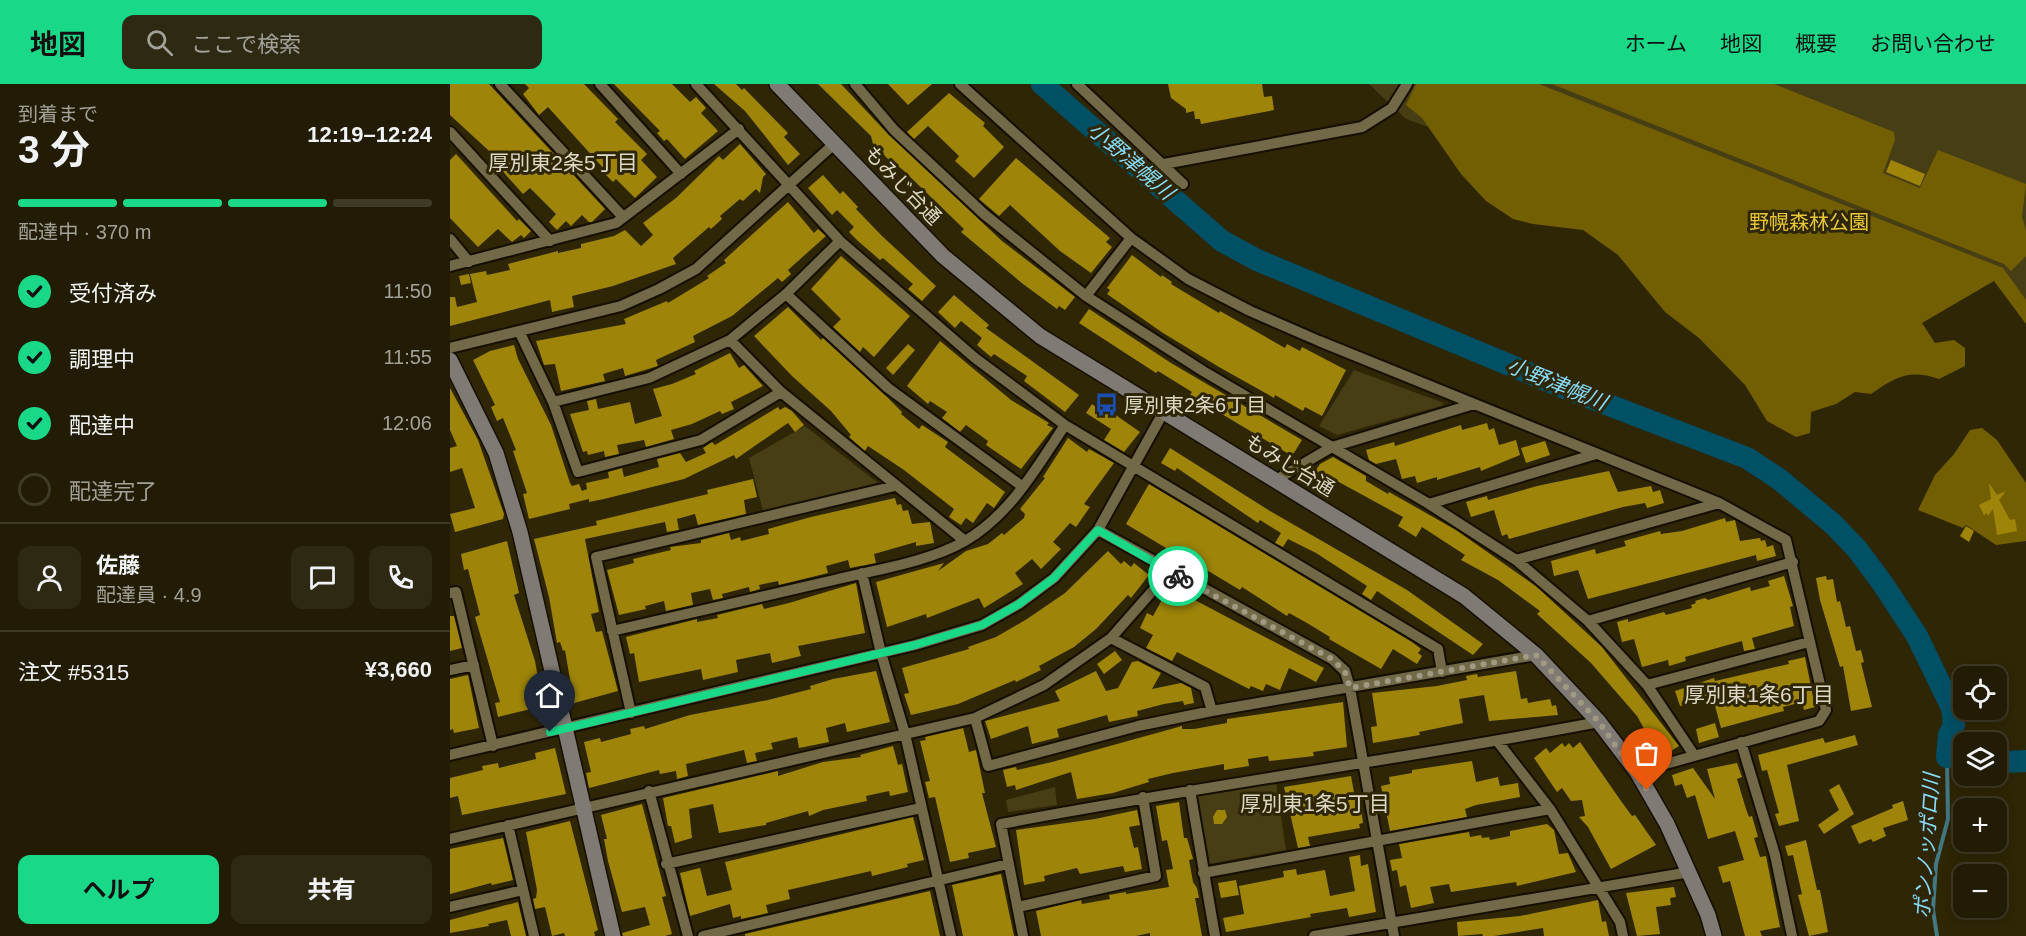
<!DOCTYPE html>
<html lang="ja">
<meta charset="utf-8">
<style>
body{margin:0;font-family:Helvetica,"Noto Sans JP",sans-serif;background:#2e2913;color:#f1f3f6;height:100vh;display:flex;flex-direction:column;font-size:22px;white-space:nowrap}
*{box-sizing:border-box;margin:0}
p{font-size:20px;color:#a2a19a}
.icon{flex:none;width:33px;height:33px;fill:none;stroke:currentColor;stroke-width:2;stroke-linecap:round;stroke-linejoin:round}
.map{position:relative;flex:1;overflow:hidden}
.side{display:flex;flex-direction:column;background:#221c04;width:450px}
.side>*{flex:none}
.tools{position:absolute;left:1503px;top:582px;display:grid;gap:12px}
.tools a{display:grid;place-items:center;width:54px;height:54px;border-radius:12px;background:#221c04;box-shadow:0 3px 15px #0003,0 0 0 2px #3f3a26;font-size:30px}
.pin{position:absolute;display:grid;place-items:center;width:51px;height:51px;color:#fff;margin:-62px -26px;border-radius:50% 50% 50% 0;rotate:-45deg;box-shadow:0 0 6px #0007}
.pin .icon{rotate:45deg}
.courier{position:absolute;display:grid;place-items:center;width:60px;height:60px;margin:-30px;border:4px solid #19d989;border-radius:50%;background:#fff;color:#222;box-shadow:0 2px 8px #0007}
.head em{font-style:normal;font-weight:700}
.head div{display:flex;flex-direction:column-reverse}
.head{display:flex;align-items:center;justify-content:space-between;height:102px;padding:0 18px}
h1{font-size:39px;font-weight:700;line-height:45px}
.bar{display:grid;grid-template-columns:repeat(4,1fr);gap:9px 6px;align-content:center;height:72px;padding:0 18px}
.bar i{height:8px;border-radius:4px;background:#3f3a26}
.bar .current{background:#19d989}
.bar p{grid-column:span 4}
.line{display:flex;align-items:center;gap:15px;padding:0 18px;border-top:2px solid #3f3a26}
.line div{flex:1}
.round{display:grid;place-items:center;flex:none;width:63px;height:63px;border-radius:12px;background:#2e2913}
ol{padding:0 18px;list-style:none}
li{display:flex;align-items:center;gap:18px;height:66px}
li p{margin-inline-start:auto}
li .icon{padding:6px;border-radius:50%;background:#19d989;color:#111;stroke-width:4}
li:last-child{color:#a2a19a}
li i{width:33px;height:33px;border:3px solid #3f3a26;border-radius:50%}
.button{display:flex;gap:12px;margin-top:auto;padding:12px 18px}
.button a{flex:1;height:69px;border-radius:12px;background:#19d989;color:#111;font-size:24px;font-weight:700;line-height:69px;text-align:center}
.button a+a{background:#2e2913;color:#f1f3f6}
header{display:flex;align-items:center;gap:36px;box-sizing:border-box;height:84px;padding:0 30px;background:#19d989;color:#111}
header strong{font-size:28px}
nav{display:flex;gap:33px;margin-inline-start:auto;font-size:21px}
.search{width:420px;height:54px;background:#2e2913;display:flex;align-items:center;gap:15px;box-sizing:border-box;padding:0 21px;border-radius:12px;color:#a2a19a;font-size:22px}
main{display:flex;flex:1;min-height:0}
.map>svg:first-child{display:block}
.green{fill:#473e16}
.forest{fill:#725f01}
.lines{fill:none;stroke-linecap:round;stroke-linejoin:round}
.stream{stroke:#437983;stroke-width:4}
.river{stroke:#005066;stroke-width:22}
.building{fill:#9e8509}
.street-casing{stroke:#150f00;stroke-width:14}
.secondary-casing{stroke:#150f00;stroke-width:18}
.street{stroke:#716947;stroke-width:10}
.secondary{stroke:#807a75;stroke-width:15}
.done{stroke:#a09a83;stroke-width:6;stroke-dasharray:0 10.8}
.route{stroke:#19d989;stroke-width:8}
.labels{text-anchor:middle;stroke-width:6;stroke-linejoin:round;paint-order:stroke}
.street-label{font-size:20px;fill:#ded9c7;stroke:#2e2605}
.park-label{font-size:20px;fill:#e7c636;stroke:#2e2605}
.poi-label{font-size:20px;fill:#ded9c7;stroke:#2e2605;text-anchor:start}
.water-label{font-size:21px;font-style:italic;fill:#87dcfb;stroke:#2e2605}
.neighbourhood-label{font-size:21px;fill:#ded9c7;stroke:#2e2605}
</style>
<header>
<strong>地図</strong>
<div class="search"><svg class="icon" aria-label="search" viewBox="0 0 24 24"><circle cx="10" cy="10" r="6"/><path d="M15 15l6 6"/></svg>ここで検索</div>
<nav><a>ホーム</a><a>地図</a><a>概要</a><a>お問い合わせ</a></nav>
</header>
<main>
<section class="side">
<div class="head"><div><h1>3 分</h1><p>到着まで</p></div><em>12:19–12:24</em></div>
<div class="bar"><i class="current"></i><i class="current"></i><i class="current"></i><i></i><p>配達中 · 370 m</p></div>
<ol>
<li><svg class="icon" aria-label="check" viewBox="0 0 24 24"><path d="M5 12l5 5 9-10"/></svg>受付済み<p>11:50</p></li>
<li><svg class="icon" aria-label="check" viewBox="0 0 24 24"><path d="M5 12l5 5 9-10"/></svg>調理中<p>11:55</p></li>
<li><svg class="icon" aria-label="check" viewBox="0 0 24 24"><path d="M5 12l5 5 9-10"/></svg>配達中<p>12:06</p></li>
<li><i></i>配達完了</li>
</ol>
<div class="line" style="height:108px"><a class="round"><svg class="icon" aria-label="person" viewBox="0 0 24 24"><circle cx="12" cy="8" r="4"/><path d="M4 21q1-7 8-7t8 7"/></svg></a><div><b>佐藤</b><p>配達員 · 4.9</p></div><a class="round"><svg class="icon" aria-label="chat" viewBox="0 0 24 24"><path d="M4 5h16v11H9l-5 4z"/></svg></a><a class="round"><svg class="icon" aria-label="phone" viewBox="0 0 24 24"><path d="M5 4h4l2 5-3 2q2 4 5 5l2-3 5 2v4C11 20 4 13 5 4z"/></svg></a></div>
<div class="line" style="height:78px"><div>注文 #5315</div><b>¥3,660</b></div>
<div class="button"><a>ヘルプ</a><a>共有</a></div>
</section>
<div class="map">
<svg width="1576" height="852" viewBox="0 0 1576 852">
<rect width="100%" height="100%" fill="#2e2605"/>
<path class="green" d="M919,0H1576V220L1552,186L1246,217L987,46L956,35Z
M904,286L994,319L991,322L887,351L869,342Z
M355,342L428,399L313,427L299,374Z
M826,698L836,766L758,780L745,711Z
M605,703L607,721L558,728L556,716Z"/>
<path class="forest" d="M966,0H1089L1553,184L1576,216V240L1544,197L1472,239L1485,259L1504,256L1515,264V282L1489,295C1459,285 1446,293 1421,310L1405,308L1386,320L1361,328L1360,349L1346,353L1317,337L1295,301L1249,254L1215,228L1168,171L1133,146L1083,140L1063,135L1036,117L1011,90L972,34L956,21Z
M1102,0H1324L1444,48L1445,56L1433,89L1470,104L1488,66L1576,100L1572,133L1576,146V172L1561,187L1554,180Z
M1532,344L1547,356L1576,399V457L1546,461L1516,441L1513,444L1468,426L1485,391L1504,370L1520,346Z"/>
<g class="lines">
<path class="stream" d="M1487,852L1483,826L1486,780L1498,735L1497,673"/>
<path class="river" d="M592,0L772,157L807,176L1117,305L1297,374L1329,395L1383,440L1407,465L1433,500L1467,552L1502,624L1504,641L1499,651L1497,673
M1546,671L1557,678L1576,677"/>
</g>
<path class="building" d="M0,0H39L155,125L142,138H139L132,131L121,142L116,137L107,146L99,138L106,130L80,104L73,110L46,80L50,77L0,31Z
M75,0H134L168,35L165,38L197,70L191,76L207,93L185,114L166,95L163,98L153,88L155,86L98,23L89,31L73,10L79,4Z
M164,0H222L240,18L246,13L256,24L251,29L268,47L235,75L217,55L214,57L207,49L210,47Z
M264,0H286L292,6L294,4L338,49L334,53L350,70L338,81L295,27Z
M368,0H391L439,51L552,157L625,213L615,226L609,222L607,225L573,200L511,148L514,145L453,86L448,82L447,84L423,60L421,52Z
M438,0H482L458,21Z
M718,0H812L814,13L822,12L824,26L751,40L750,35H745L744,27L736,29V25L721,14Z
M499,9L535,39L533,42L554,63L524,94L505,77L509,72L478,42L464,55L457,48Z
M290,60L316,90L313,93L310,109L306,105L293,117L290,115L270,132L272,135L261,145L259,143L223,174L226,180L163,202L122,212L124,223L102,228L100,216L0,242V213H5L7,223L27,218L20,190L36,187L37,191L60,186L58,180L108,167V169L131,164V160L164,152L175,146L191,162L203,151L193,139L226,114L269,72L273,76Z
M6,70L67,137L69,135L81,147L74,154L71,151L62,158L48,145L28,163L0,134V76Z
M566,74L660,154L656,158L662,163L641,189L610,167L560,121L549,132L529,115Z
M1441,76L1475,90L1470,102L1436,88Z
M373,91L390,110L393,107L408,123L406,125L431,151L486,202L472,217L458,205L463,200L433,174L430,176L408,157L399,148L404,143L387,126L382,131L358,104Z
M338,118L364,149L368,145L376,152L338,186L341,190L332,198L328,194L282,232L243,252L245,258L206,276L208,282L175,292L173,284L153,290L155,297L111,307L105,280L94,281L86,257L176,240L174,235L217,217L218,219L259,194L257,192L276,179L274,176Z
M682,171L711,193L712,191L722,198L721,200L769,229L770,227L835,264L837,260L850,267L852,263L896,286L872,332L855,323L853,327L825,311L824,314L769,283L713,249L657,210L660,206L657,204Z
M391,172L460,232L424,273L413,263L410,268L383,243L391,235L361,205Z
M19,190L21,199L11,201L9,192Z
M504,211L539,241L536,244L629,311L615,328L574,297L577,292L544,270L541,273L527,261L532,254L511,237L505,244L488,228Z
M338,223L371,256L373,254L437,313L452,328L451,330L469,345L472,341L498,358L495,363L555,408L544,424L537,419L523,439L516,434L511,441L499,433L504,425L454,386L418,362L415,367L399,353L401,351L381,327L342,292L304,252Z
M639,225L721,279L852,356L842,372L740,311L742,308L708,287L706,289L629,239Z
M490,257L561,316L599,339L597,341L603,344L571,385L536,361L538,357L516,341L510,348L492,334L497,328L480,317L478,320L457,302Z
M458,260L465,266L443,291L436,284Z
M64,261L68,275L101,341L120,399L122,402L129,400L132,407L137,405L136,399L159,394L158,388L172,384L174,393L209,383L207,375L230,369L236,378L256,369L253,364L262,358L265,361L328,323L330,326L335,323L342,327L354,341L345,348L338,339L286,375L284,371L234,395L154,415L139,418V415L119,420L120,425L79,435L73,410L77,409L63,367L66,366L53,334L47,337L41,323L45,321L23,276L40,267Z
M280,269L289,284L294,281L313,302L281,318L284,325L272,330L270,327L242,340L221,346L224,355L196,363L194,356L167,361L169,370L155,373L154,367L138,371L137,367L133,368L120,330L139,326L137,317L146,315L148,325L180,318L185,340L212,332L203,305L222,300L246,290L244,287Z
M0,304L28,356L54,430L53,435L5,448L0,430L25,424L12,384L0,388V364L7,362L0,346Z
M642,320L647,324L650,320L690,348L674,368L654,356L661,345L636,329Z
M1037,339L1039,346L1044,344L1049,361L1066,356L1070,371L1031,387L1030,383L987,396V393L967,399L965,392L952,395L946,375L926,380L919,376L916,366L944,358L945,362L1011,341L1012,346Z
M618,354L637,368L639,365L664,379L634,420L640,423L626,443L620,439L603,458L611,465L591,485L582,475L565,489L573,500L534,524L529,514L477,534L476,530L437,543L426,498L494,479L488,487L516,467L538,460L552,449L554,451L574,434L575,430L570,425L595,394L593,393Z
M1095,357L1100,371L1076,379L1071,364Z
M720,364L820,427L957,506L1033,560L1023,571L927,507L921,516L912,510L917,502L866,469L838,455L833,463L825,459L831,449L810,436L808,439L727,384L725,387L711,379Z
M883,373L916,392V397L938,410L939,408L1006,446L1087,503L1152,563L1229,662L1218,669L1208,670L1187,632L1141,579L1087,530L1090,527L1048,496L1011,476L1015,471L972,443L966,453L948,442L953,433L887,397L884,402L864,389L870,380Z
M1159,387L1168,408L1201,402L1203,408L1210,406L1214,419L1197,424L1195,419L1173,423L1059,455L1057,450L1052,452L1044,426L1021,433L1016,418L1037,412L1038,416L1087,402Z
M303,395L307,413L294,416L296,430L248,441L245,430L227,435L229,446L217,448L215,438L135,455L149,528L141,530L146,548L152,547L168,607L124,619L115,566L113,567L110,558L107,559L99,513L84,455L147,441L146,437L258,410L257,406Z
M1539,399L1547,411L1556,407L1549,416L1560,436L1565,435L1567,447L1547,451L1543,425L1538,432L1537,429L1534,431L1529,421L1541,415Z
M699,400L962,558L971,565L968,569L972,572L967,580L943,565L931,585L879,555L880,553L857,539L839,529L837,532L792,503L790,506L740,476L737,482L713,470L716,464L676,440Z
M445,414L447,421L451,420L453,427L458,426L462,440L480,438L484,459L466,462V458L424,470L426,479L400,484L398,476L376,482L378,489L329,501L328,497L309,501L310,505L300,508L299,503L272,510L273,514L263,516L260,505L241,509L243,521L216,527L214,517L195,522L196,525L169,531L157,486L184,479L183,475L221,466L220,463L251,459V456L279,449L281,456L290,453L291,457L319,450L318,445L361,433Z
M1275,434L1276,438L1285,436L1290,457L1310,454L1311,457L1315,456L1317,463L1323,461L1326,472L1307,477L1306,471L1138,515L1128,486L1104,492L1101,477L1145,465L1146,470L1176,462L1174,457L1210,447L1211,450L1232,447Z
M1516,442L1524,447L1519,458L1510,452Z
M57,457L69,509L64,511L85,577L93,622L48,633L45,619L50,618L25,533L30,531L18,485L14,486L11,470Z
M658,467L671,480L674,477L681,483L684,479L699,491L681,514L678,511L646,545L624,563L589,582L591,586L566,598L565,596L508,620L461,631L454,610L459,609L452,584L519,565L518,563L546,553L577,535L615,509Z
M1334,492L1343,522L1340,523L1344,542L1302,554L1305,565L1294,567L1292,557L1235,573L1236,577L1219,582L1218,576L1192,583L1184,555L1172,558L1167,538L1178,535V538L1214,528L1216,531L1242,524L1241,521L1246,519L1245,517L1255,514L1258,516L1300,503L1301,507L1320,502L1318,497Z
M1376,492L1377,496L1383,495L1387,518L1390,517L1396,543L1400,542L1406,567L1411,566L1414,578L1411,579L1422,623L1401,627L1393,582L1390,583L1370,516L1366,494Z
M406,499L415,549L348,562L351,572L322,579L320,569L286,576L288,588L253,596L251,585L189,598L184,569L180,570L176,553L247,535V538L268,534L267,531L312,520L314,525L339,519Z
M718,505L739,517L741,514L874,584L866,598L839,584L830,606L816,600L813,607L801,602L799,605L727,568L722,577L696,564L703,551L690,544L697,529L703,532Z
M0,532H4L12,564L0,567Z
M665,567L672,576L654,590L647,580Z
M1355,573L1365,623L1354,626L1352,618L1333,623L1334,627L1271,644L1264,618L1255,621L1253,616L1230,622L1225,607L1264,594L1265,597L1339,580L1338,577Z
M688,577L711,589L702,605L731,599L741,604L744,619L734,621L733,617L714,620L687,627L688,632L659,638L657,631L607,645L609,653L582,660L578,642L541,655L535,637L610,617L605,607L646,587L656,607L668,604L682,578Z
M426,587L440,638L397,648L395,639L376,644L379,658L349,664L347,653L321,659L323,665L305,669L307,677L297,679L294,666L236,680L238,692L227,695L226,687L210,690L209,686L139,704L136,689L141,688L134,658L150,654L151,658L181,650L180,645L194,642L195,645L240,631L318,616L361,605L360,602L383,595Z
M1066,587L1071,615L1077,614L1078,619L1100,615L1102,622L1106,621L1108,631L1039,637L1034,611L1009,615L1013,639L969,648L970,651L923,659L921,643L927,642L922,609L987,602L1017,596L1016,592L1027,590L1028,593Z
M18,591L29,644L4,649L3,645L0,646V595Z
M893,618L897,663L863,668L864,672L819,677L818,672L798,675L799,682L774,686V680L723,689L698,695L699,698L663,709L627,715L621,688L566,706L565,701L557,703L553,686L566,683L567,686L602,678L732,642V645H744L777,639V635Z
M1265,639L1269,653L1249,659L1246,645Z
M513,644L519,668L526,666L535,709H532L546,763L518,769L519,774L500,778L485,713L479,714L475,698L480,697L470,657L476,656L475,653Z
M1405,651L1408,661L1337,681L1349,737L1329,742L1325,730L1329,729L1317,686L1312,687L1308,671L1373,654L1375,659Z
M1130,658L1171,717L1182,732L1185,731L1206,761L1161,785L1138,743L1129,733L1135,732L1132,716L1121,717L1112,704L1107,708L1084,674L1096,664L1100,669L1112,659L1115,663L1119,659L1123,664Z
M443,662L448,681L452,680L458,708L440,712L439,707L416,712L417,717L373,726L359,732L358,727L316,739V741L269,749L263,720L239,725L242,754L225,759L221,742H218L213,714L328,687V692L373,678L411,673L410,671Z
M105,664L116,710L12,731L8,712L0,714V694L33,686L32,682L48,679L49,684L86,675L85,669Z
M1022,677L1026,698L1048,693L1050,702L1068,699L1070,713L1026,721L1015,725L1017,733L940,747L931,702L940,700L939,693L962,689V686Z
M1287,679L1292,693L1287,695L1296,725L1299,733L1302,732L1308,753L1304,754L1310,773L1316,772L1330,843L1310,847L1312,852H1295L1280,797L1273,799L1268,783L1294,776L1285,747L1258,755L1245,711L1237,714L1232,700L1225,702L1222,691L1243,684L1265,715L1257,685Z
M901,692L907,725L911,724L913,739L909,740L910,744L858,753L860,762L848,764L834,703Z
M1389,700L1404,730L1374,750L1368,741L1389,726L1379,706Z
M1453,717L1458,736L1433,744L1436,752L1423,758L1421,755L1409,760L1401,742L1443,724L1442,721Z
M729,718L734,754H737L743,775L739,776L743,798L747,804L749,814H745L752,852H700V849L686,852H591L586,827L631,816L632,820L660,815L659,811L676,808V810L719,803L716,786L723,785L717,756L712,757L706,722Z
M192,720L216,812L212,813L222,850L215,852H173L172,849L200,841L195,823L172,828L158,777L154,755H157L151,731Z
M687,726L690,741L679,743L684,764L688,763L692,785L675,788L673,782L630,790L627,784L594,792L595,797L574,801L566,746L645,735Z
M767,726H775L777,733L772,740H764L763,733Z
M463,733L474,776L457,780L458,783L422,792L421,787L338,806L340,815L316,821L318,829L291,835V832L283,834L280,820L240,832L230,789L250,784L257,812L282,806L275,778Z
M120,737L148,846L144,848L145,852H115L114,849L102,852L95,823L85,825L83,815L86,814L87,806L76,748Z
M1097,740L1104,746L1109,770L1118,769L1126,788L1067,802L1066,798L1001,808L999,800L980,803L984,819L961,824L956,801L950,803L947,786L942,787L940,776L952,774L949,760L1019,748L1020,753L1031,751L1032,754L1039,753L1040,756L1060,752V747Z
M53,754L63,796L42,801L41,799L0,810V765Z
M1356,756L1367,806H1370L1378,848L1359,852L1348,811L1352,810L1343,771L1338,772L1335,762Z
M910,771L911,782L918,780L926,828L899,833L897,824L860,830L861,833L776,848L773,834L794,830L789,802L834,793L833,787L846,785L847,791L875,786L880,812L905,807L899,773Z
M551,790L564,852H513L502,801Z
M786,796L789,811L771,814L768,799Z
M1224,803L1226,813L1220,814L1221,821L1206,823L1210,850L1187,852L1176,809Z
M480,807L490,852H295V850Z
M1148,816L1152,838L1156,837L1159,852H1094L1093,844L1044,852H1033L1032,850L1008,852L1007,838L1070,832Z
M68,818L76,852H61L57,836L38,840L39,842L0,849V836Z"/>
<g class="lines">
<defs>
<path id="street" d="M50,0L173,133
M150,0L231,90
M246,0L390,157L525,274L615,341L988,565L992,588
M405,0L444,46L534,130L636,212L753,287L979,420L1066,476L1138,537L1197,601L1244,671
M510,0L681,154L738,195L800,227L869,257L1269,419L1336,456L1376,626L1369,637L1187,688
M627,0L733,100
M0,48L100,157
M714,80L912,43L942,24L957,0
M0,155L19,178
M0,182L166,139L289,45
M336,210L438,304L573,403
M636,212L681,154
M69,247L103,318L128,388L251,356L331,308
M280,256L331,308L515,457
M0,264L171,222L209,205L246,185L384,60
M103,318L199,294L280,256L336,210L390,157
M824,397L882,363L1024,320
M979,420L1146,370
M648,446L882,575L895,587L900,604L944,852
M1066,476L1269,419
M412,489L431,569L455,650L501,852
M0,509L6,508L43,662
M1138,537L1343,478
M162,547C236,530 310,513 384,496C424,486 479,478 515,457C560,431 587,383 615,341
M661,554L755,603L762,627
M0,586L24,581
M1197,601L1359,558
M181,629L146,473L445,402
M525,634L538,682L688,642L762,627L1086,571
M1048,658L1100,725L1170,838L1173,852
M1291,658L1325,771L1342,852
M0,671L465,561L532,541L569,520L604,494L648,446L713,329
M740,706L765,852
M199,707L238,852
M58,741L84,852
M0,755L525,634L594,601L661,554L720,487
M216,780L471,724
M753,789L1100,725
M0,823L73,806
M568,823L706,792L693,713
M253,852L558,780
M573,852L551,740C750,702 950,676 1149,638
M864,852L1240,788"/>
<path id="secondary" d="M327,0L493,172L590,252L1014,512L1086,571L1149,638L1187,688L1217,740L1258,831L1264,852
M0,276L46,369L70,448L163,852"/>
</defs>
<use href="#street" class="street-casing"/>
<use href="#secondary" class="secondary-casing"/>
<use href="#street" class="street"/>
<use href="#secondary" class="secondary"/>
</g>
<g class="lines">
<path class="done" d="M728,492L882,575L895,588L900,604L1086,571L1149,638L1197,706"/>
<path class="route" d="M100,648L465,561L532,541L569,520L604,494L648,446L728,492"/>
</g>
<defs>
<symbol id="bus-bare" viewBox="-9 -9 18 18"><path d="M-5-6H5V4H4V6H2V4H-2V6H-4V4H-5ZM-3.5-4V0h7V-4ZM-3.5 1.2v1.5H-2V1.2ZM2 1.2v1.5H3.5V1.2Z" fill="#1a4fb4" stroke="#2e2605" stroke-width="2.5" paint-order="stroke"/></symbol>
</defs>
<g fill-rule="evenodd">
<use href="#bus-bare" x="640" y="304" width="33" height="33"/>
</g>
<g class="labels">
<g class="street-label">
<text transform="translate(453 101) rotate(46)" y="7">もみじ台通</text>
<text transform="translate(840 381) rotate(31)" y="7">もみじ台通</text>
</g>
<g class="park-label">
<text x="1359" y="145">野幌森林公園</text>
</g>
<g class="poi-label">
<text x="674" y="328">厚別東2条6丁目</text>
</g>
<g class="water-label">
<text transform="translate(681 77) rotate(41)" y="7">小野津幌川</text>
<text transform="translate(1107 300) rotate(22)" y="7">小野津幌川</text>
<text transform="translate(1477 762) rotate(-86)" y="7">ポンノッポロ川</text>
</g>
<g class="neighbourhood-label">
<text x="113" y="86">厚別東2条5丁目</text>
<text x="1309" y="618">厚別東1条6丁目</text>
<text x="865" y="727">厚別東1条5丁目</text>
</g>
</g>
</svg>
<div class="tools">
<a><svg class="icon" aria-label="locate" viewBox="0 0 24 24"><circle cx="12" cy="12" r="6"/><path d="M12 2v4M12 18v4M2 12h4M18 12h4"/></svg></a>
<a><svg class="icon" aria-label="layers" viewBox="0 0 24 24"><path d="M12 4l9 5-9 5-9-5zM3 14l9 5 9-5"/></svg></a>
<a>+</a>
<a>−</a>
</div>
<div class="pin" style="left:1197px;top:706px;background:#ea580c"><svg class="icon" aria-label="bag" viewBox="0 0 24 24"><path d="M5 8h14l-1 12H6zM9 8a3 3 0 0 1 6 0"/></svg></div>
<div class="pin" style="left:100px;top:648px;background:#1f2937"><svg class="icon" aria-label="home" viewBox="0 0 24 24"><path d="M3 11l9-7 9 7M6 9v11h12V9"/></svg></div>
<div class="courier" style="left:728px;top:492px"><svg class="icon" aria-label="bike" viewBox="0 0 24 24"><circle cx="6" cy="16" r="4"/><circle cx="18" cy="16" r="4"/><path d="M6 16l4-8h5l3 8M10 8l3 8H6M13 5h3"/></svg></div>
</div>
</main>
